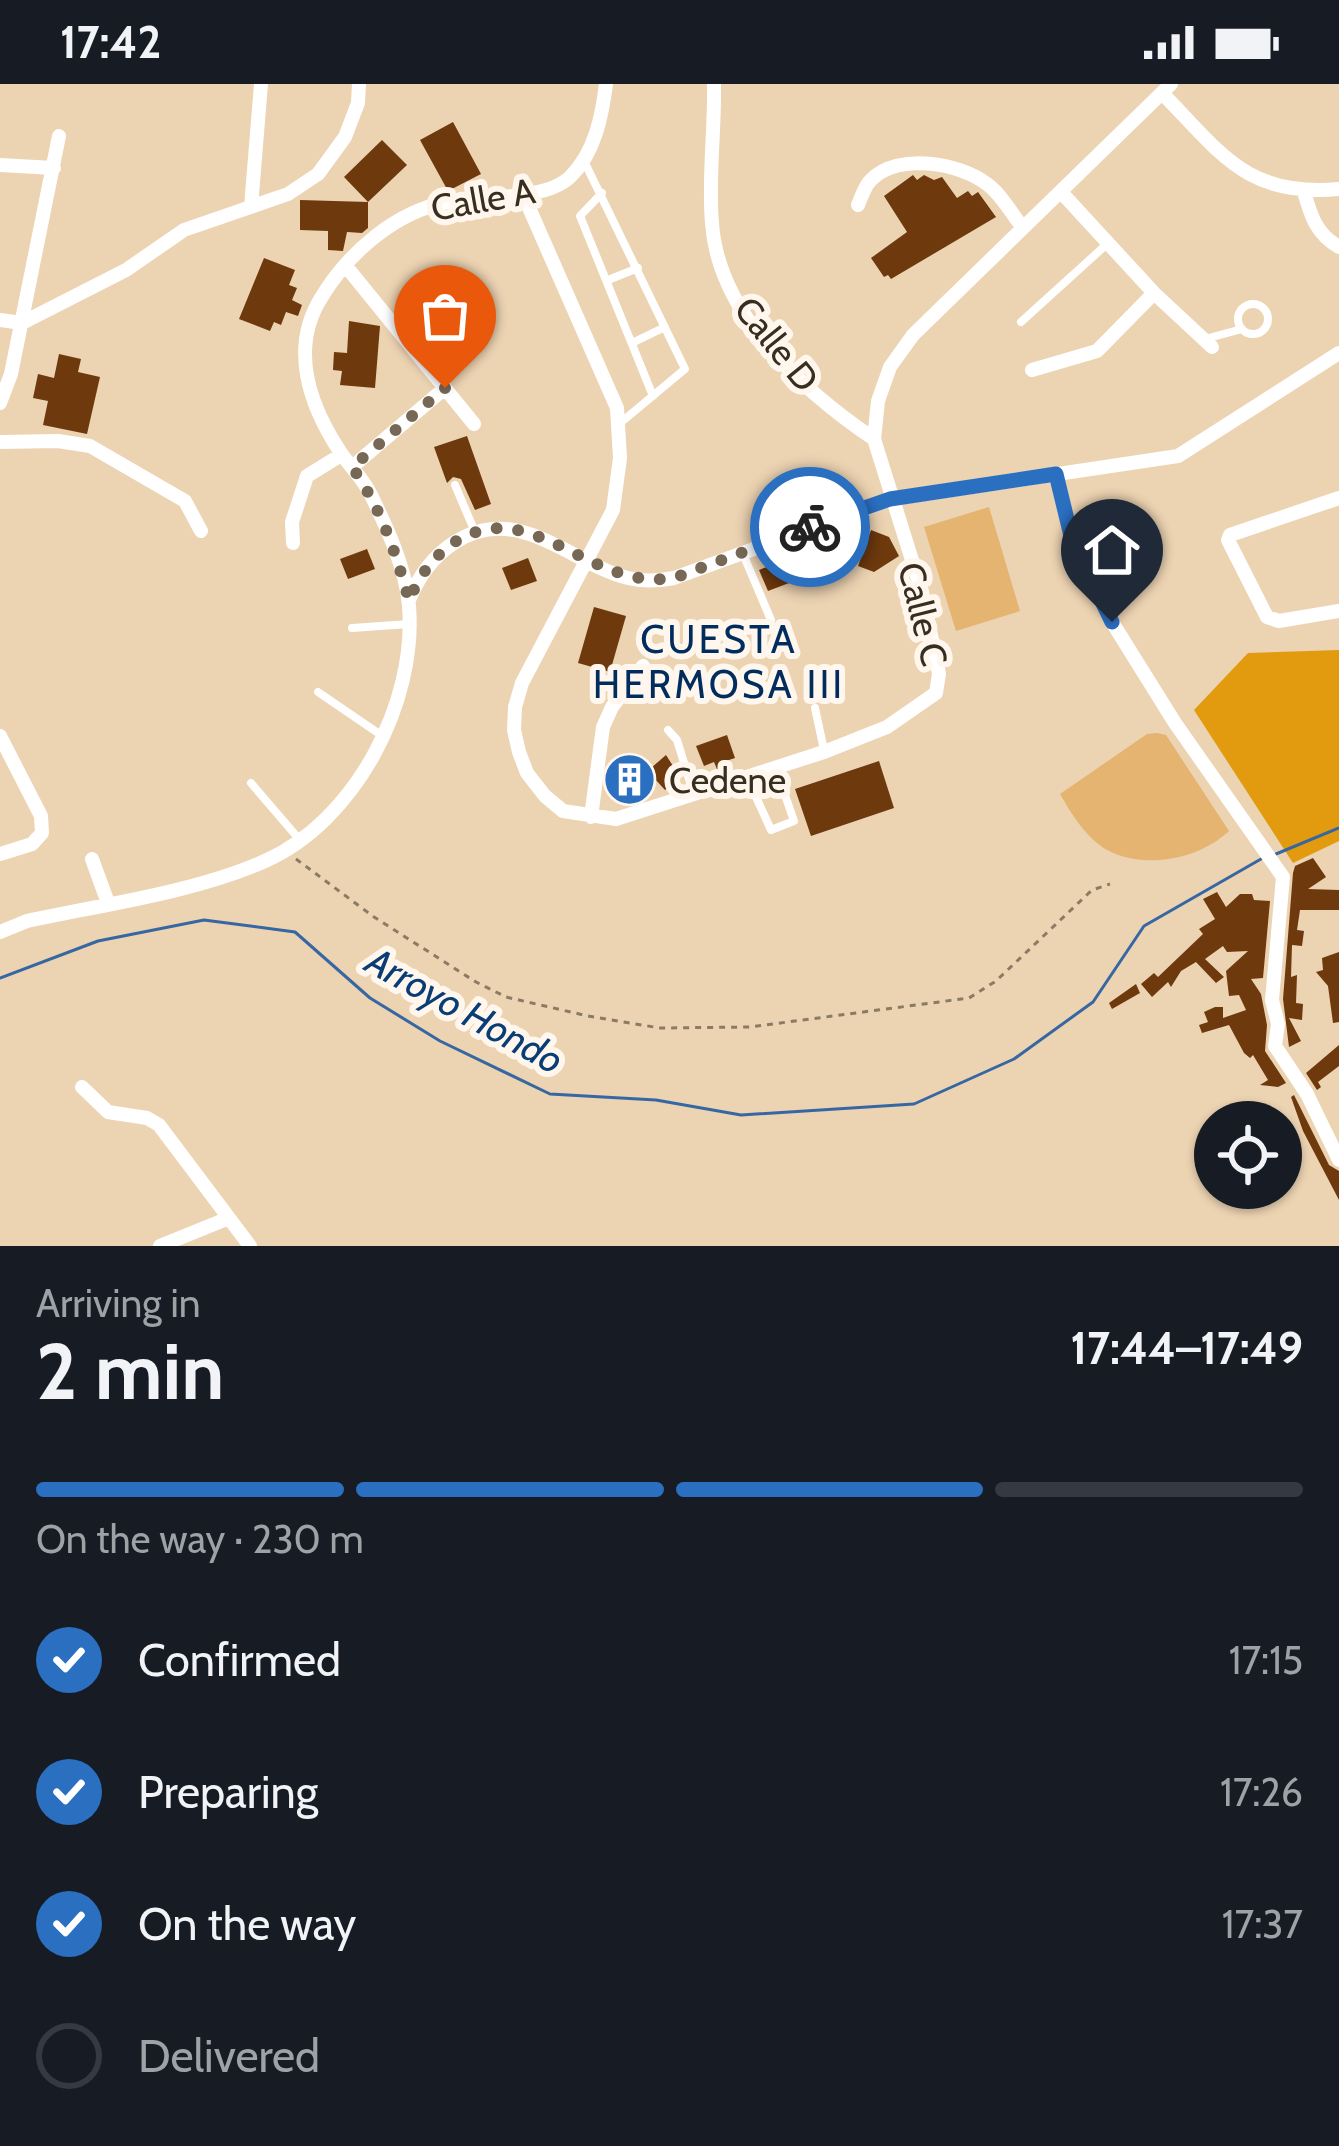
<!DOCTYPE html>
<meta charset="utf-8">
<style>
body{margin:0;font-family:Cabin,sans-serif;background:#242831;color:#f1f3f6;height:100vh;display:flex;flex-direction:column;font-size:45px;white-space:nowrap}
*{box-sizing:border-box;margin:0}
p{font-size:39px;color:#9ea1a6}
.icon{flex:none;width:66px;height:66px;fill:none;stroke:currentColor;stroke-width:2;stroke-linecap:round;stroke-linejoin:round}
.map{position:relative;height:1162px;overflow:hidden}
.sheet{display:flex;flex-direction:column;background:#171b24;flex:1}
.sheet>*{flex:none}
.buttons{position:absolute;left:1194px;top:1017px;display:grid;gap:24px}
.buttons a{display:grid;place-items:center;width:108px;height:108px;border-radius:50%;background:#171b24;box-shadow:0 3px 9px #0004;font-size:60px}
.pin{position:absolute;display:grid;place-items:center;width:102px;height:102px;color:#fff;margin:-123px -51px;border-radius:50% 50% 50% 0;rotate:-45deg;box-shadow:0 0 12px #0007}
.pin .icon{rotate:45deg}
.courier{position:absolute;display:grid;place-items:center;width:120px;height:120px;margin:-60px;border:9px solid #2b6fc1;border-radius:50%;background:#fff;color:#222;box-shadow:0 3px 15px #0007}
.head em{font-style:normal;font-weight:700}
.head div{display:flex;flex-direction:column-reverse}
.head{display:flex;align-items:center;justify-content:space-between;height:204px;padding:0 36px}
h1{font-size:78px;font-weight:700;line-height:90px}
.bar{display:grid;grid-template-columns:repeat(4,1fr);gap:18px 12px;align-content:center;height:144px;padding:0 36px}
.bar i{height:15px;border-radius:9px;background:#363941}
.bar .current{background:#2b6fc1}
.bar p{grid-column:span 4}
ol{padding:0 36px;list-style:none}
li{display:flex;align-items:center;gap:36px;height:132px}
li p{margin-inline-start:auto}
li .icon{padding:12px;border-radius:50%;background:#2b6fc1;color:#fff;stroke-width:4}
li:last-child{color:#9ea1a6}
li i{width:66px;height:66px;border:6px solid #363941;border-radius:50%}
.status{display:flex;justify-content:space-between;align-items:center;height:84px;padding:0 60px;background:#171b24;direction:ltr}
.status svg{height:33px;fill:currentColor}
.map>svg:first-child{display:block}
.green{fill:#e5b470}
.forest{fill:#e29a0f}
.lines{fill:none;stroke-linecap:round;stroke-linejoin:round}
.stream{stroke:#3667a2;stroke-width:3}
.building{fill:#6e390d}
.path{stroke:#8b7b64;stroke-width:3;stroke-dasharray:6 6;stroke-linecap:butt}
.service{stroke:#fff;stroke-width:8}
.minor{stroke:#fff;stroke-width:14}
.done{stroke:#766854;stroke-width:12;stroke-dasharray:0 21.6}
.route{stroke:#2b6fc1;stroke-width:15}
.labels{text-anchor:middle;stroke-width:12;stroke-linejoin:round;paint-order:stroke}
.street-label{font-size:36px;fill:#372e21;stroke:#fff7ed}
.poi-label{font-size:36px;fill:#372e21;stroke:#fff7ed;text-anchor:start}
.neighbourhood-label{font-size:39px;letter-spacing:3px;fill:#002c5e;stroke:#fff7ed}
.water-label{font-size:39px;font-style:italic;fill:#083d75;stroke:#fff7ed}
</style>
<div class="status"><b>17:42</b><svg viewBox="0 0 49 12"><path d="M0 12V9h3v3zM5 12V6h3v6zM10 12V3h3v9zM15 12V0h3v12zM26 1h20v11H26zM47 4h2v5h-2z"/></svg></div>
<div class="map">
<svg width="1339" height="1162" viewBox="0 0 1339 1162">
<rect width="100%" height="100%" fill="#ecd3b2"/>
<path class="green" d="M989,423L1020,527L956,547L924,443Z
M1157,649L1166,651L1229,747C1199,775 1148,785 1111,768C1088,757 1072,731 1060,710L1147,650Z"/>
<path class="forest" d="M1339,566V757L1293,779L1194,626L1248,569Z"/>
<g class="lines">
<path class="stream" d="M1276,770L1339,744
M0,894L98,857L204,836L295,848L370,914L440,957L550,1010L656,1016L741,1031L914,1020L1014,975L1093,918L1144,842L1261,775"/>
</g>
<path class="building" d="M453,38L481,90L448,107L420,56Z
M382,56L407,81L368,118V144L362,149L347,148L343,167L328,166V147L300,146V116L368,118L344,93Z
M913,91L917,96L924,91L934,96L942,93L957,114L968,107L972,112L978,108L996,133L891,195L888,191L884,193L871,174L907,148L884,112Z
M264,174L295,186L289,201L297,204L292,216L302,221L298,232L286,228L281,241L274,238L270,247L239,235Z
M349,237L380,242L375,304L340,301L342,287L333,286L334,268L347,269Z
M59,270L81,275L78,288L100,293L87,350L43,341L48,317L33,314L38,290L54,294Z
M467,352L491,420L475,426L461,395L453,393L447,399L434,363Z
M871,446L889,453L899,472L874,488L858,482Z
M367,465L375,485L348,495L340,475Z
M528,474L537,497L511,506L502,484Z
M788,475L797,496L768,507L759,486Z
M594,523L626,532L610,588L578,579Z
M727,651L735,674L726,677L730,687L719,690L714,678L704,682L696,662Z
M666,671L680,693L665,706L654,694L628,715L611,694L632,677L643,691Z
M879,677L894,724L811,752L795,705Z
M1313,774L1326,793L1308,805L1339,806V826H1300L1297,846L1304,847L1302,862L1292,861L1291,893L1297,891L1296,919L1303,920L1302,936L1289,934L1301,957L1289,963L1283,915L1293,789L1295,782Z
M1217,808L1226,823L1240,810H1252L1254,816L1270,817L1263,894L1251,895L1261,910L1267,941L1265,967L1286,999L1278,1003L1260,1001L1268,996L1253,971L1250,974L1244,969L1229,941L1202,949L1199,941L1208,938L1204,928L1215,923H1223V934L1246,926L1239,911L1229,912L1226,887L1248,867L1227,868L1223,862L1205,875L1224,893L1216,899L1196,878L1181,887L1171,903L1168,898L1152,913L1141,900L1154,889L1158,893L1203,850L1199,845L1215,835L1203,815Z
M1339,868V938L1333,939L1328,902L1316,888L1323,886L1322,874Z
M1136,900L1140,909L1112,925L1109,919Z
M1339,961V982L1318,998L1321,1003L1317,1006L1306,989Z
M1294,1011L1329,1081L1339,1087V1116L1303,1047L1291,1013Z"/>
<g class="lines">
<path class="path" d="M296,775L374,833L476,898L506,913L588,932L660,944L750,943L969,914L996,897L1092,806L1110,800"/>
<path class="service" d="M585,79L685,285L619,340
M602,109L580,132L653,312
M608,196L638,184
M1238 235a15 15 0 1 1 30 0a15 15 0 1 1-30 0Z
M1021,238L1107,160
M1205,255L1242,245
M632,259L665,243
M455,401L475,448
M743,470L771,536
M352,544L409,540
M318,608L381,651
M815,624L824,666
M668,646L677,656L693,708
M747,693L771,746L794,737L776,685
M251,699L299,755"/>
<path class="minor" d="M714,0C715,46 708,93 712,139C718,230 803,307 874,355
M1162,9C1222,70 1246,113 1339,105
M0,81L54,84
M1061,108L1154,209L1212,263
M1304,108C1311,132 1316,150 1339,163
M523,110L617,324L620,374L613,426L522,599L515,623L514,646L519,668L527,689L545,712L563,727L616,735L824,668L887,643L936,609L939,590L922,508L874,355L878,317L890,283L913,251L1171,0
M858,121C861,114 865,101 871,96C898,68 960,79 987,100C1001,110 1012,130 1023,144
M251,123L261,0
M345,181L474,340
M0,236L22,239
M22,239L126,186L184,146L288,110L318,90L345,53L358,19L359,0
M1032,286L1097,267L1154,209
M0,319L11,290L59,52
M0,358L58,357L90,362L185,417L201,447
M352,383L445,304
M1056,390L1072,456L1112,538L1175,639L1283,793L1272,916L1278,940L1275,962L1307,1010L1339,1076
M1339,414L1230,451L1228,456L1267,533L1279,537L1339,527
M293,459L292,438L307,392L341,371
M409,516C428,469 472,432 526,449C561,459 592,485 628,494C644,498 658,497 674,494L891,415L1178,372L1339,269
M0,652L41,732L42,749L32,760L0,770
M591,733L603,643L612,623L643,582
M92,775L108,819
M0,848L27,837C101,821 196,808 265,777C355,737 417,619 409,522C406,484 387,444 371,411C363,394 349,382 339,366C309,320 290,264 321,214C348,169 396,127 448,118C481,112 547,117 571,92C595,68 602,32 606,0
M82,1003L108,1028L147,1034L159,1041L250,1162
M160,1162L229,1134"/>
</g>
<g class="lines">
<path class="done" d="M445,304L352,383C381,424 396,469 409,517C427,470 471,432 525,448C578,464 616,503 674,494L810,443"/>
<path class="route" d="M810,443L890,415L1056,390L1072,456L1112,538"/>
</g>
<defs>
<symbol id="building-disc" viewBox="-11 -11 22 22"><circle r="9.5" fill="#2b6fc1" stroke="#fff7ed"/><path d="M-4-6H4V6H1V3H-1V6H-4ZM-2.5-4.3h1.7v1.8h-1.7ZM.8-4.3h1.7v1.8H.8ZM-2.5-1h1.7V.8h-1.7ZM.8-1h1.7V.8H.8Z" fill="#fff"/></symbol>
</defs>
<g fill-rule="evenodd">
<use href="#building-disc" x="600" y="666" width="59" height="59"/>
</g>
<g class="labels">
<g class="street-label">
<text transform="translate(483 115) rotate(-10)" y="13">Calle A</text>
<text transform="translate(777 260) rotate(51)" y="13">Calle D</text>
<text transform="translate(923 530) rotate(76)" y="13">Calle C</text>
</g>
<g class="poi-label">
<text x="669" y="709">Cedene</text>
</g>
<g class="neighbourhood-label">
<text x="719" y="569">CUESTA<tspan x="719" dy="45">HERMOSA III</tspan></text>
</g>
<g class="water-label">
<text transform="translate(465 926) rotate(29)" y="14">Arroyo Hondo</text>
</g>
</g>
</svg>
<div class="buttons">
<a><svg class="icon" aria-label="locate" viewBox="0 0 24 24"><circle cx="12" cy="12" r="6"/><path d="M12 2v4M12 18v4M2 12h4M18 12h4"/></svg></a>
</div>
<div class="pin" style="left:445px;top:304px;background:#ea580c"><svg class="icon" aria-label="bag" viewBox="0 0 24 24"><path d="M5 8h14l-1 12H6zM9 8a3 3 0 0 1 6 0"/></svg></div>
<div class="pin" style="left:1112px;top:538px;background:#1f2937"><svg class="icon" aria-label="home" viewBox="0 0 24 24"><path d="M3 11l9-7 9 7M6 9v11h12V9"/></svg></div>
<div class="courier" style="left:810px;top:443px"><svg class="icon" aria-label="bike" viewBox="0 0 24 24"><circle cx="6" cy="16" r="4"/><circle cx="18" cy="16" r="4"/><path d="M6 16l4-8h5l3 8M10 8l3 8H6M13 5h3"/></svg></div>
</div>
<section class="sheet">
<div class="head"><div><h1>2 min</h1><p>Arriving in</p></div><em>17:44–17:49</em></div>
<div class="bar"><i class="current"></i><i class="current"></i><i class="current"></i><i></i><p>On the way · 230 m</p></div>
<ol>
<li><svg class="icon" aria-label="check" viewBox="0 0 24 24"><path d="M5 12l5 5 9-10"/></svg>Confirmed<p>17:15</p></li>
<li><svg class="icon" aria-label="check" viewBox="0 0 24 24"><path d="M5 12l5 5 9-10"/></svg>Preparing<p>17:26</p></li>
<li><svg class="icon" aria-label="check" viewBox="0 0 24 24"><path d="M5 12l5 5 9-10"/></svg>On the way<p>17:37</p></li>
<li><i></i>Delivered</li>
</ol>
</section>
